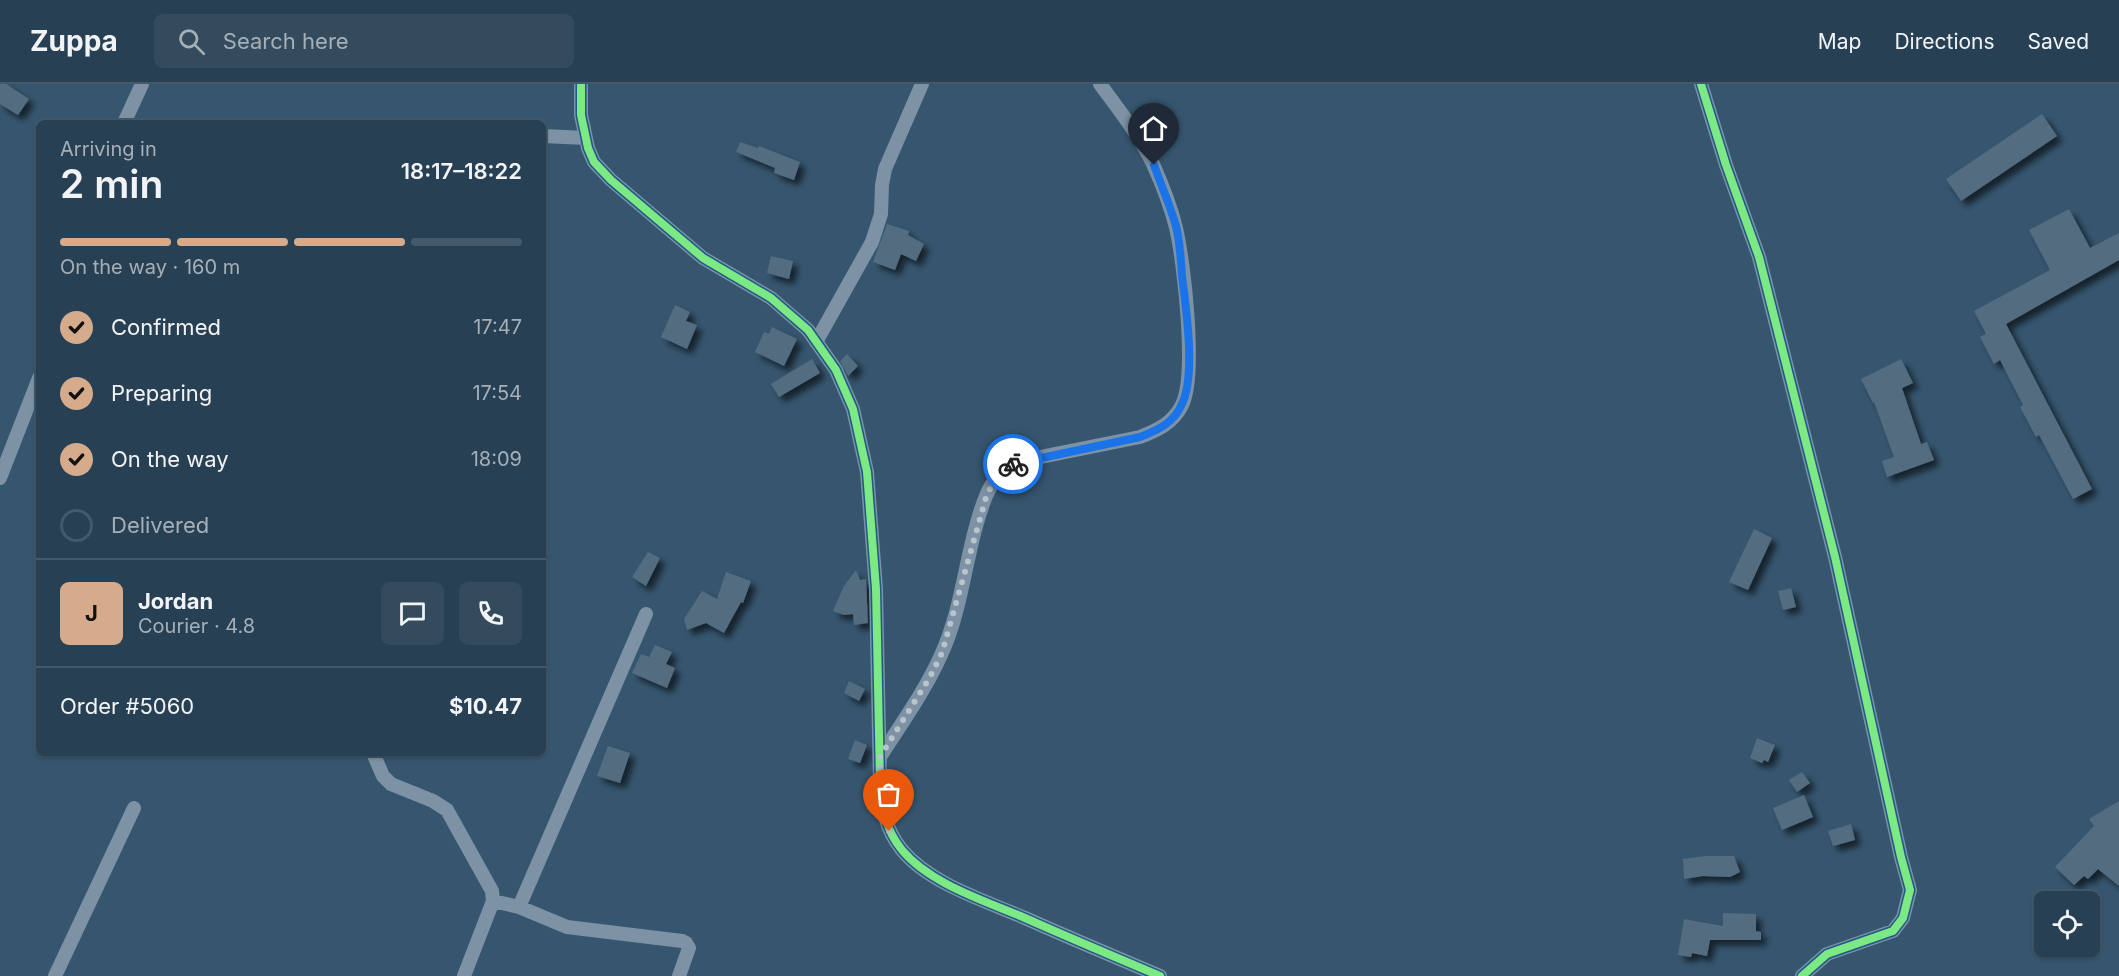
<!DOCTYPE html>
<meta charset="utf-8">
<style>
body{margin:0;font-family:Inter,sans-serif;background:#344b5d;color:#f1f3f6;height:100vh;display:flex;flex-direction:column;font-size:22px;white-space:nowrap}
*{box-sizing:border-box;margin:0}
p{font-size:20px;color:#a5afb8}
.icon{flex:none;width:33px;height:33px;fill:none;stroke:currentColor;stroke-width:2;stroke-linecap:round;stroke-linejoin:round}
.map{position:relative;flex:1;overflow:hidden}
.drawer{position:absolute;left:36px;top:36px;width:510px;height:636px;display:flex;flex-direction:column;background:#284053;border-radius:9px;box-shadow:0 2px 4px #0004,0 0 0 2px #44596a}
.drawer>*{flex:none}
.tools{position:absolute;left:2034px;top:807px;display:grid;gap:12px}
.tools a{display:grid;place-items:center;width:66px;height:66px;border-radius:9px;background:#284053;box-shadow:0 2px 4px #0004,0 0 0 2px #44596a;font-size:30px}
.pin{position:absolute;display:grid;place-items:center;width:51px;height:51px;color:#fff;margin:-62px -26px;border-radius:50% 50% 50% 0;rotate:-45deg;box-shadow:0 0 6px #0007}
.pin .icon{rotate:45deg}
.courier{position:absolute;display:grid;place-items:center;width:60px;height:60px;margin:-30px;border:4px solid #1a73e8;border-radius:50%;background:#fff;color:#222;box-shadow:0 2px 8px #0007}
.overview em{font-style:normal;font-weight:600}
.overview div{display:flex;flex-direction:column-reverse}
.overview{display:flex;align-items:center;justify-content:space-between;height:102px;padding:0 24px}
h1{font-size:39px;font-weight:600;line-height:45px}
.bar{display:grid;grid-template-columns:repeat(4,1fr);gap:9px 6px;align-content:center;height:72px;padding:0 24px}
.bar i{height:8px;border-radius:4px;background:#44596a}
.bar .selected{background:#d6ab8b}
.bar p{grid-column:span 4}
.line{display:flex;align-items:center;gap:15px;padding:0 24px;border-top:2px solid #44596a}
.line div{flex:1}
.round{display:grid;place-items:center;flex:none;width:63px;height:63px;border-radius:9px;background:#344b5d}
ol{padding:0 24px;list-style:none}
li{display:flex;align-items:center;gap:18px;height:66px}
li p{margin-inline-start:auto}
li .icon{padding:6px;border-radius:50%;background:#d6ab8b;color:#111;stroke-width:4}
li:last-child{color:#a5afb8}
li i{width:33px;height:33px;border:3px solid #44596a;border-radius:50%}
header{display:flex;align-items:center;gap:36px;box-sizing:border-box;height:84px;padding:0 30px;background:#284053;border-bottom:2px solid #44596a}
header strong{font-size:28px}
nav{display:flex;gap:33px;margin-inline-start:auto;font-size:21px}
.search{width:420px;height:54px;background:#344b5d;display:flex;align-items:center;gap:15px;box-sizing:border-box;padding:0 21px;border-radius:9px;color:#a5afb8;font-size:22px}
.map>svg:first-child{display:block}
.building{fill:#526c80;filter:url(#shadow)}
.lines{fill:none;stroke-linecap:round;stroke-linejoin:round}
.minor{stroke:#7d92a5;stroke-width:14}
.cycleway-casing{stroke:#1e5987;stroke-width:11}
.cycleway{stroke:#7ce984;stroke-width:8}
.done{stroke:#b9c4cd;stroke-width:6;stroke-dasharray:0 10.8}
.route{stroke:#1a73e8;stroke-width:8}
</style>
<header>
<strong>Zuppa</strong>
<div class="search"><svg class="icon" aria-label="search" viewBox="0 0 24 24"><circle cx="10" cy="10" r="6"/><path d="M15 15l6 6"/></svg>Search here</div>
<nav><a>Map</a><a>Directions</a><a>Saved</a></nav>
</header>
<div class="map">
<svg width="2119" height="892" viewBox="0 0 2119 892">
<defs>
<filter id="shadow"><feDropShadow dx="5.5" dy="5.5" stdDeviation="3" flood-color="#0009"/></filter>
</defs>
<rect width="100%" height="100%" fill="#36566f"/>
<path class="building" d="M0,0H6L29,15L18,31L0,20Z
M2042,30L2057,52L1961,117L1946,95Z
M740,58L758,64L759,62L800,78L794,96L774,89L775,84L736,68Z
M2069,125L2090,164L2119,149V176L2006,240L2092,405L2073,415L2039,351L2036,353L2020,323L2023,321L2000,276L1994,280L1980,253L1986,250L1974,227L2050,186L2029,146Z
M887,140L909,147L908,151L924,160L916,177L901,170L895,186L873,178Z
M771,172L793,177L789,195L767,189Z
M675,221L690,228L686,237L697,241L687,265L661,253Z
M772,243L797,255L784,282L755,268L764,248L769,250Z
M847,270L858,282L848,292L840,277Z
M812,275L820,289L779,313L771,300Z
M1901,275L1913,299L1902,304L1921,360L1927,358L1934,376L1887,393L1882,377L1894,373L1874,318L1873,319L1861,295Z
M1754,445L1772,454L1748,506L1729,498Z
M648,468L660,474L646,502L632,493Z
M856,486L860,496L866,495L868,539L854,541L853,530L844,531L833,527L844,502Z
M726,488L751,497L743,519L741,518L724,549L706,539L687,546L684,535L702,507L717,515Z
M1791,504L1796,523L1783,526L1778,507Z
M655,561L672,568L666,580L675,584L667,604L632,589L641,570L649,573Z
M849,597L865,605L859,617L844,609Z
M1757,654L1775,661L1768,678L1764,676L1762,679L1750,674Z
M855,656L867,661L860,679L848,675Z
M608,662L630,669L620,699L597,692Z
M1802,688L1810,699L1797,708L1789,696Z
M1804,711L1813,733L1782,746L1773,724Z
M2119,717V802L2098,785L2088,795L2084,792L2074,801L2055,783L2094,742L2089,735Z
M1851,740L1855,756L1833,762L1828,747Z
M1705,772H1734L1740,788L1730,793L1703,792L1684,795L1683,775Z
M1723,829L1756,830V847L1761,848V856H1710L1707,872L1692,869L1691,873L1678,871L1684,835L1723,842Z"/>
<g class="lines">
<path class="minor" d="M581,0V31L588,64L594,78L611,96L703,174L771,214L808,246L836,286L853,325L867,388L876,505L880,698C882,724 885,745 902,766C930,800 986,817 1025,834C1070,854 1115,873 1160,892
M1701,0L1726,81L1759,173L1835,473L1901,773L1910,806L1903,834L1893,847L1827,870L1802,892
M124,39L142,0
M543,52L586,54
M816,258L872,158L881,130L882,101L885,85L922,0
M0,394L39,294
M373,669L383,692L391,700L433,717L447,726L492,807L493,817L464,892
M880,673C901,640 925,607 941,571C964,522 966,461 986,412C992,397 1003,385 1016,378L1140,353C1158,346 1173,339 1182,321C1197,291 1184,178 1176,144C1171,123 1162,100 1153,80C1139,51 1119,26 1100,0
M493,817L519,823L567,843L682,857L686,859L689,864L679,892
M519,823L646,530
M55,892L134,724"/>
<defs>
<path id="cycleway" d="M581,0V31L588,64L594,78L611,96L703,174L771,214L808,246L836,286L853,325L867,388L876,505L880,698C882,724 885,745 902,766C930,800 986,817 1025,834C1070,854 1115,873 1160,892
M1701,0L1726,81L1759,173L1835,473L1901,773L1910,806L1903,834L1893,847L1827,870L1802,892"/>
</defs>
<use href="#cycleway" class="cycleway-casing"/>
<use href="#cycleway" class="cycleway"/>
</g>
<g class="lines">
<path class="done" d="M889,747L882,727L880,673L930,593L942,569L987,410C994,399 1001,386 1013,380"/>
<path class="route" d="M1013,380L1140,353C1158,346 1174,339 1182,320C1196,291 1186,224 1182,192C1181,176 1180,158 1176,142C1170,121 1161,101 1154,81"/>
</g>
</svg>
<div class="tools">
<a><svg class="icon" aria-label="locate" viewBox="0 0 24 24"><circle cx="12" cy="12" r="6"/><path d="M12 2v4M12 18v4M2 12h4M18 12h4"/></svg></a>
</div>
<div class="pin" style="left:889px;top:747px;background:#ea580c"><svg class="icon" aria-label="bag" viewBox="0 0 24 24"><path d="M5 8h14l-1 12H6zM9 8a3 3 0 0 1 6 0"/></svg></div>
<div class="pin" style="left:1154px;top:81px;background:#1f2937"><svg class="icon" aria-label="home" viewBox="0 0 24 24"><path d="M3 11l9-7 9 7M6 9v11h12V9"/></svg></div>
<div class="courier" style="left:1013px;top:380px"><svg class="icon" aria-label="bike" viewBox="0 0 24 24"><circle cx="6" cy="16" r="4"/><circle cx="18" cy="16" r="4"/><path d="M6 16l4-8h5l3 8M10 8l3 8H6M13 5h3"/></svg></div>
<section class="drawer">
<div class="overview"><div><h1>2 min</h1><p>Arriving in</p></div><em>18:17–18:22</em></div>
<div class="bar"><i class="selected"></i><i class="selected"></i><i class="selected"></i><i></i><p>On the way · 160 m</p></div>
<ol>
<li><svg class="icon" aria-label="check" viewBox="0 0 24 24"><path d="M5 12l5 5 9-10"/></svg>Confirmed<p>17:47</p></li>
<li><svg class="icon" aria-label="check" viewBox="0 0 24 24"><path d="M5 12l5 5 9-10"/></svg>Preparing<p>17:54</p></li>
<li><svg class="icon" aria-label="check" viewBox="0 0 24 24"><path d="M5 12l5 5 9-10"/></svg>On the way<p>18:09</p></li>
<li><i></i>Delivered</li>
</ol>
<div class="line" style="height:108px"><b class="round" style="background:#d6ab8b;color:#111">J</b><div><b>Jordan</b><p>Courier · 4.8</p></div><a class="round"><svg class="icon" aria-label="chat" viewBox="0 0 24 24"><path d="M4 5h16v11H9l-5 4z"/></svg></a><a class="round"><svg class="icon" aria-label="phone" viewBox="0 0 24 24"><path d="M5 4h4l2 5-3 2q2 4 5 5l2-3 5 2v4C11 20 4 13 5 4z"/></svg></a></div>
<div class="line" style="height:78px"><div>Order #5060</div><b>$10.47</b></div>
</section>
</div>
